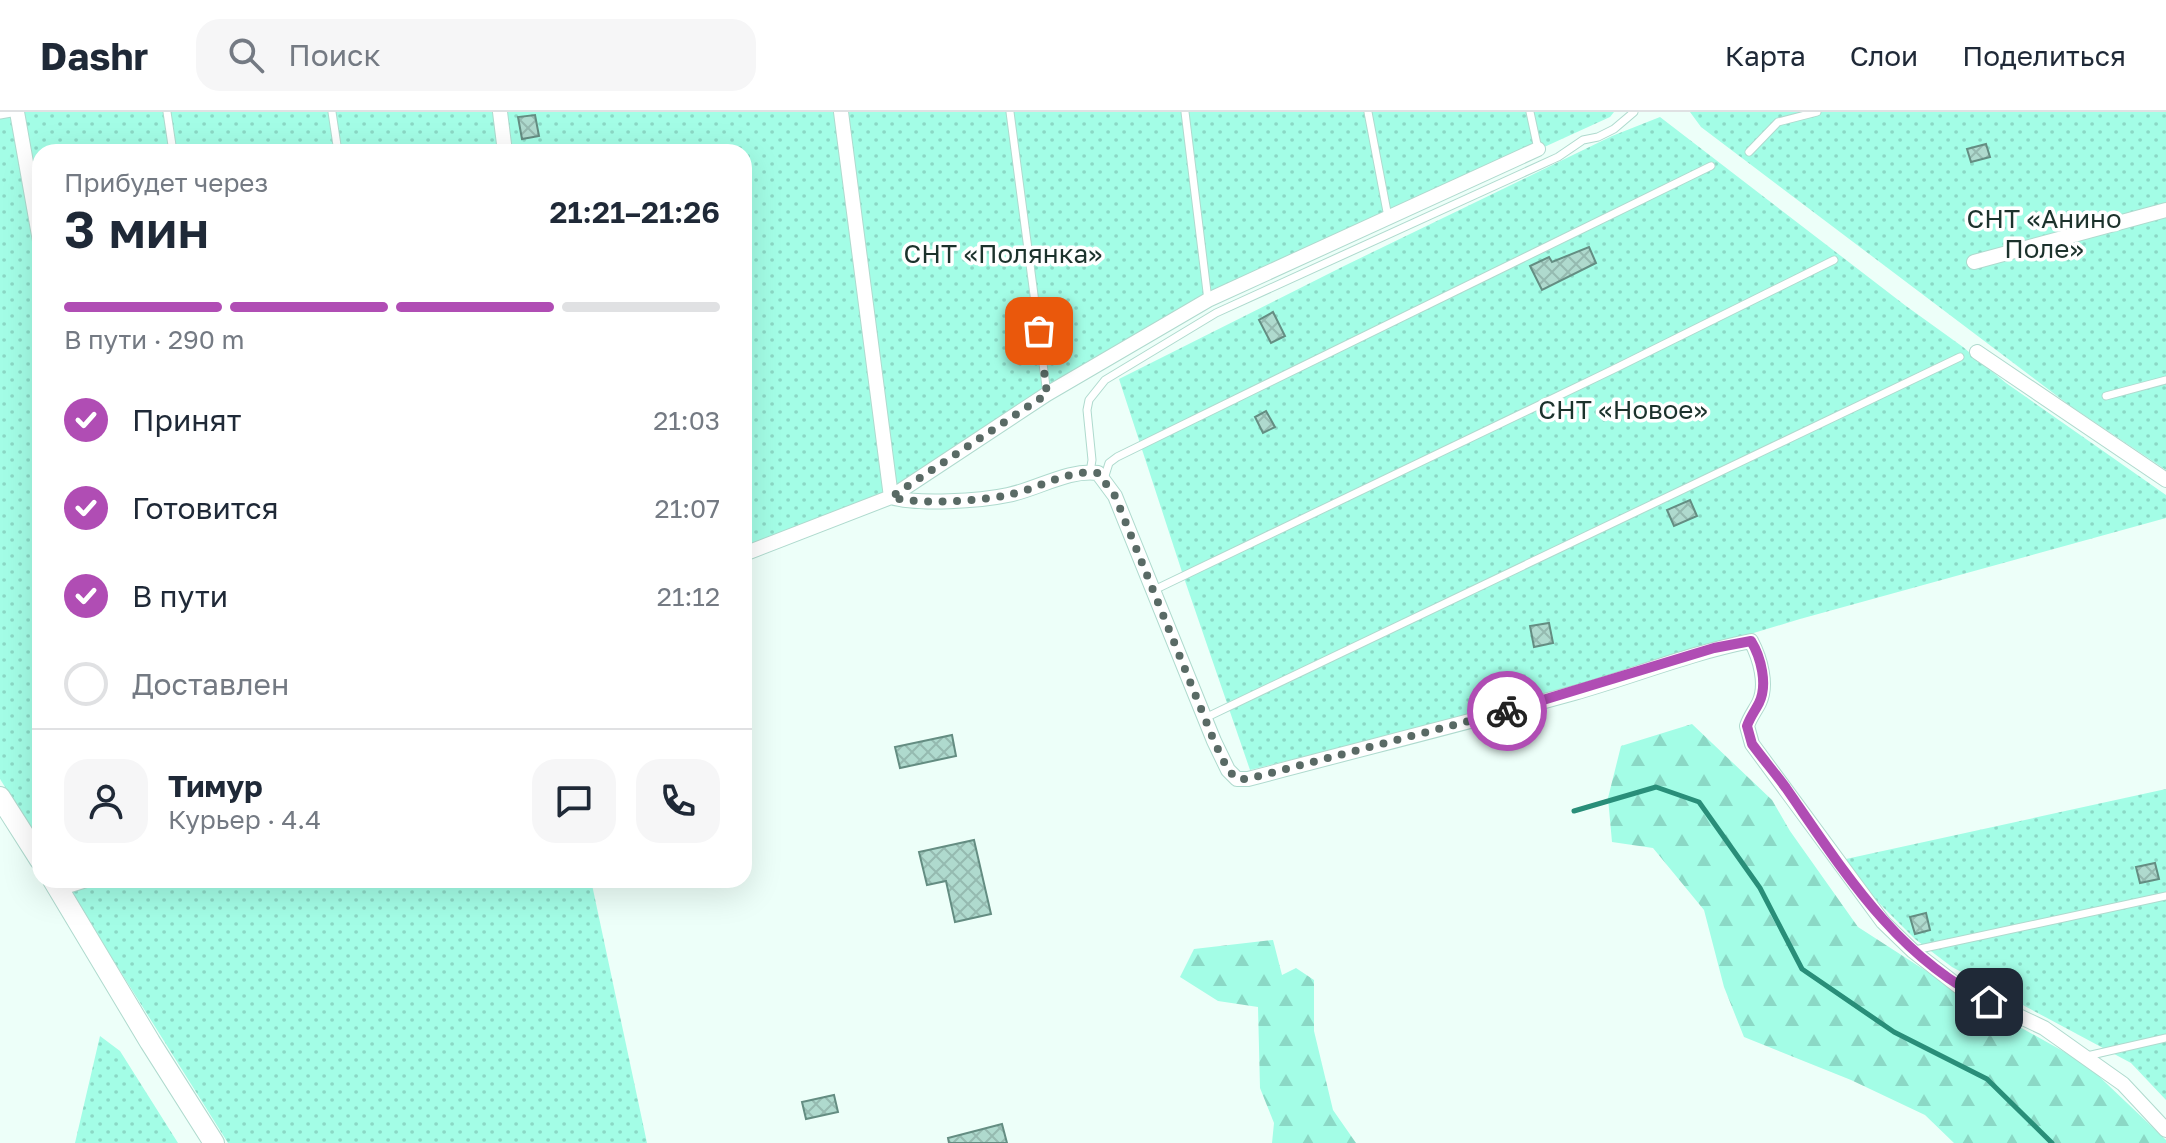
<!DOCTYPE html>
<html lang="ru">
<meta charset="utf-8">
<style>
body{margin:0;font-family:"Golos Text",sans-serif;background:#f6f6f7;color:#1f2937;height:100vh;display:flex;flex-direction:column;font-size:30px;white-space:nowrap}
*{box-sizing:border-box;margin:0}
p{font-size:26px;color:#747a83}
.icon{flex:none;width:44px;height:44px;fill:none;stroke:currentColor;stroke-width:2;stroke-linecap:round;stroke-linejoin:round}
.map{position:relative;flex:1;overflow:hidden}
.sheet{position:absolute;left:32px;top:32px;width:720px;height:744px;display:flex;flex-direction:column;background:#fff;border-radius:24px;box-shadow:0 8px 32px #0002}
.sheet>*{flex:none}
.pin{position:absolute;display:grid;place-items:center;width:68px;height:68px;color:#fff;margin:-34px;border-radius:16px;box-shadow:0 4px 12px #0006}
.courier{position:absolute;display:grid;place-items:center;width:80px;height:80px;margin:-40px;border:6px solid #b04db4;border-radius:50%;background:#fff;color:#222;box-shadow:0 2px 10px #0007}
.head em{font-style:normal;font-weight:600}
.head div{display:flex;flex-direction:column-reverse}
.head{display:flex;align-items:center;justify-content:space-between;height:136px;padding:0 32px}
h1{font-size:52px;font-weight:600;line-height:60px}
.bar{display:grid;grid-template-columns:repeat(4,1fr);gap:12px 8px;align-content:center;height:96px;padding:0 32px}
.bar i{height:10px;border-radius:6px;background:#e0e1e3}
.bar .selected{background:#b04db4}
.bar p{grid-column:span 4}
.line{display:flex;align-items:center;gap:20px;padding:0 32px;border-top:2px solid #e0e1e3}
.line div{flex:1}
.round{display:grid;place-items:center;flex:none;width:84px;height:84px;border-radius:24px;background:#f6f6f7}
ol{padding:0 32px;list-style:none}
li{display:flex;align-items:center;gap:24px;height:88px}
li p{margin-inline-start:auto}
li .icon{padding:8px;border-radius:50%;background:#b04db4;color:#fff;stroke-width:4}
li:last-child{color:#747a83}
li i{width:44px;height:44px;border:4px solid #e0e1e3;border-radius:50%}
header{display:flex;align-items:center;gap:48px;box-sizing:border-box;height:112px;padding:0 40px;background:#fff;border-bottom:2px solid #e0e1e3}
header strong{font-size:38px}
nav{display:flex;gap:44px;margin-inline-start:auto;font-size:28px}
.search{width:560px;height:72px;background:#f6f6f7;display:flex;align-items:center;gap:20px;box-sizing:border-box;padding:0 28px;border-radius:24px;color:#747a83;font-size:30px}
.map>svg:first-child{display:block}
.grass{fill:url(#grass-dots)}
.forest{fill:url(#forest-firs)}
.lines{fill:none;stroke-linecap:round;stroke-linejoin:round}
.stream{stroke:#298e79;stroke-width:5}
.building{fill:url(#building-cross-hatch);stroke:#648d82;stroke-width:2}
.service-casing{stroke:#afdace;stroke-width:9}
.minor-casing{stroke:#afdace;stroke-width:16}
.secondary-casing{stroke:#afdace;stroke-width:22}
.service{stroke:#fff;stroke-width:7}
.minor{stroke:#fff;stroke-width:14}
.secondary{stroke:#fff;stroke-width:20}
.done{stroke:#596a65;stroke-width:8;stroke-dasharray:0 14.4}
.route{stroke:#b04db4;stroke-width:10}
.labels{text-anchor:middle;stroke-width:7;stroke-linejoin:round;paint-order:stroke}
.park-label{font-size:26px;fill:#1c322c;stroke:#fff}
</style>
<header>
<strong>Dashr</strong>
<div class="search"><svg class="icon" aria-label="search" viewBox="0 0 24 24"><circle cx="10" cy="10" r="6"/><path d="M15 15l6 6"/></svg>Поиск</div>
<nav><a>Карта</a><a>Слои</a><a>Поделиться</a></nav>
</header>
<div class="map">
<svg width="2166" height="1031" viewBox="0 0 2166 1031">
<defs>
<pattern id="grass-dots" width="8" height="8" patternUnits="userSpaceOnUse" patternTransform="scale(2)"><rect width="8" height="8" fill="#a3fde6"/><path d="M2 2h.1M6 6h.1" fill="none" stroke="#8bd8c5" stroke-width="1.8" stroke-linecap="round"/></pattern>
<pattern id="forest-firs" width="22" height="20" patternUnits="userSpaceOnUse" patternTransform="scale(2)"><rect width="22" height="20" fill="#a3fde6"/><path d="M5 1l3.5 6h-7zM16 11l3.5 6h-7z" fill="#8bd8c5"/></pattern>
<pattern id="building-cross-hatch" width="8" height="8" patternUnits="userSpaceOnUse" patternTransform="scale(2)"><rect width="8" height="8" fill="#afdace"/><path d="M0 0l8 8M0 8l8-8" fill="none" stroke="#95bab0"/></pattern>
</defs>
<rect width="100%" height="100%" fill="#edfff9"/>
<path class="grass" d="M0,0H1614L1610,5L1208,188L891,385L744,442V40H40V731L0,667Z
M1690,0H2166V358L2069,293L1701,15Z
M1660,5L1906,194L1963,235L2006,271L2166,383V406L1800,507L1536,587L1250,658L1183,463L1119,267L1344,154L1612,24Z
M2166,677V988L2131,951L1952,855L1915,827L1870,782L1846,747Z
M63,768H591L647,1031H228Z
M100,924L120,939L178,1031H75Z"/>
<path class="forest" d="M1692,612L1772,688L1790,719L1858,815L1968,886L2086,952L2166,1028V1031H1954L1925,1003L1851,968L1744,925L1724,875L1704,798L1653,736L1612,730L1608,686L1621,634Z
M1273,828L1282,863L1296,856L1314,868V919L1333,998L1356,1031H1272L1274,1011L1260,976L1258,895L1218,889L1180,865L1194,837Z"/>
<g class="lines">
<path class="stream" d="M1574,699L1656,675L1699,690L1760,776L1802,857L1894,920L1987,967L2052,1031"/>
</g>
<path class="building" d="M535,3L539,24L522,27L518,5Z
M1986,32L1990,45L1971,50L1967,37Z
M1589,135L1596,151L1542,178L1530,154L1549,145L1552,150Z
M1273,200L1285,224L1271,231L1259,208Z
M1266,299L1275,315L1263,321L1255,305Z
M1690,388L1697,404L1674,414L1667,398Z
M1549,511L1553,531L1534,535L1530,514Z
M952,623L956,644L900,656L895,635Z
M974,728L991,802L955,810L946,769L927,773L919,740Z
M2155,751L2159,767L2140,771L2136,755Z
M1926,801L1930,818L1915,822L1910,805Z
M834,983L838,1000L806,1007L802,990Z
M1002,1012L1007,1031H949L948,1026Z"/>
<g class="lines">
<defs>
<path id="service" d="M167,0L173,40
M332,0L338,40
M1010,0L1047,282
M1185,0L1208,188
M1368,0L1388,105
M1530,0L1538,37
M0,3L17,0
M1749,40L1778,10L1817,0
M2106,284L2166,268
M1090,360L1092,348L1087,298L1089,288L1105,268L1216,201L1558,45L1583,28L1598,25L1614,17L1634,0
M1104,367L1109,351L1117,345L1711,54
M1152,479L1612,258L1834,148
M1205,606L1960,245
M1915,838L2166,784
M2087,944L2166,926"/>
<path id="minor" d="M17,0L40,129
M500,0L505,40
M841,0L891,385
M1974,150L2166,98
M1977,240L2166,368
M891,385C918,393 980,389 1008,383C1038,377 1068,357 1098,361L1115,384L1214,629L1228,658L1237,667H1248C1357,638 1466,611 1574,581C1634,564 1690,541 1751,529C1760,546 1768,573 1759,591C1755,599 1750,605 1747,614L1752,632L1883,810L1913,839L1962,877L2044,916L2123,972L2166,1018
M744,442L891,385L1047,282L1208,188L1538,37
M67,774L86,768"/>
<path id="secondary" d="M0,685L40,748
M53,768L150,930L214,1031"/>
</defs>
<use href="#service" class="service-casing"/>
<use href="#minor" class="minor-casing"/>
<use href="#secondary" class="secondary-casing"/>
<use href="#service" class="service"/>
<use href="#minor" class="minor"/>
<use href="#secondary" class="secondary"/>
</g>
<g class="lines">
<path class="done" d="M1039,219L1047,282L891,385C918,393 980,389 1008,383C1038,377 1068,357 1098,361L1115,384L1214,629L1228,658L1237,667H1248L1507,599"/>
<path class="route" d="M1507,599L1714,536L1751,529C1761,545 1768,573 1759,591C1755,599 1750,605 1747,614L1752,632C1763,647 1775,661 1786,676C1843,758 1896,845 1989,890"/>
</g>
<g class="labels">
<g class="park-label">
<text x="2044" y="116">СНТ «Анино<tspan x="2044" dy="30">Поле»</tspan></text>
<text x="1003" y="151">СНТ «Полянка»</text>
<text x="1623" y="307">СНТ «Новое»</text>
</g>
</g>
</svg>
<div class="pin" style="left:1039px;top:219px;background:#ea580c"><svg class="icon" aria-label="bag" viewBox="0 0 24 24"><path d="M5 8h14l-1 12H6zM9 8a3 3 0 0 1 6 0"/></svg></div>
<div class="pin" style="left:1989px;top:890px;background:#1f2937"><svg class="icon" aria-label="home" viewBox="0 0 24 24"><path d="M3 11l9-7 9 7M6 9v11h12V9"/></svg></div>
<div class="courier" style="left:1507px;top:599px"><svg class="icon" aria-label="bike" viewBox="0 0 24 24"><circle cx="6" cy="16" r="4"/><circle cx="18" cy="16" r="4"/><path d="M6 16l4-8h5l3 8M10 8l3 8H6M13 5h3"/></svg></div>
<section class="sheet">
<div class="head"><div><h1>3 мин</h1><p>Прибудет через</p></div><em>21:21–21:26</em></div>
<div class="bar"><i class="selected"></i><i class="selected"></i><i class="selected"></i><i></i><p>В пути · 290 m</p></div>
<ol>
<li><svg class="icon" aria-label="check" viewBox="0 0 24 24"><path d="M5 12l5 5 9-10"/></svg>Принят<p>21:03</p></li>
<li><svg class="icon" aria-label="check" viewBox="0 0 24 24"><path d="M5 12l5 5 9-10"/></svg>Готовится<p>21:07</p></li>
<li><svg class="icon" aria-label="check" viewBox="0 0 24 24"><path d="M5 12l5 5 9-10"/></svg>В пути<p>21:12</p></li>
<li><i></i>Доставлен</li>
</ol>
<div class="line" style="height:144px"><a class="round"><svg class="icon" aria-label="person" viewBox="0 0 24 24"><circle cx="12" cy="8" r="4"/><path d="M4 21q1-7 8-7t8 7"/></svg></a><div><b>Тимур</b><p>Курьер · 4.4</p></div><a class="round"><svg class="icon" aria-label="chat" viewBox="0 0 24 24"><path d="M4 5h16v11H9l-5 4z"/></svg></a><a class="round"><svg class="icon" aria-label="phone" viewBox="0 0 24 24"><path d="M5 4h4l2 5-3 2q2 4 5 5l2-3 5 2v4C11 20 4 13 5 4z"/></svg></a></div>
</section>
</div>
